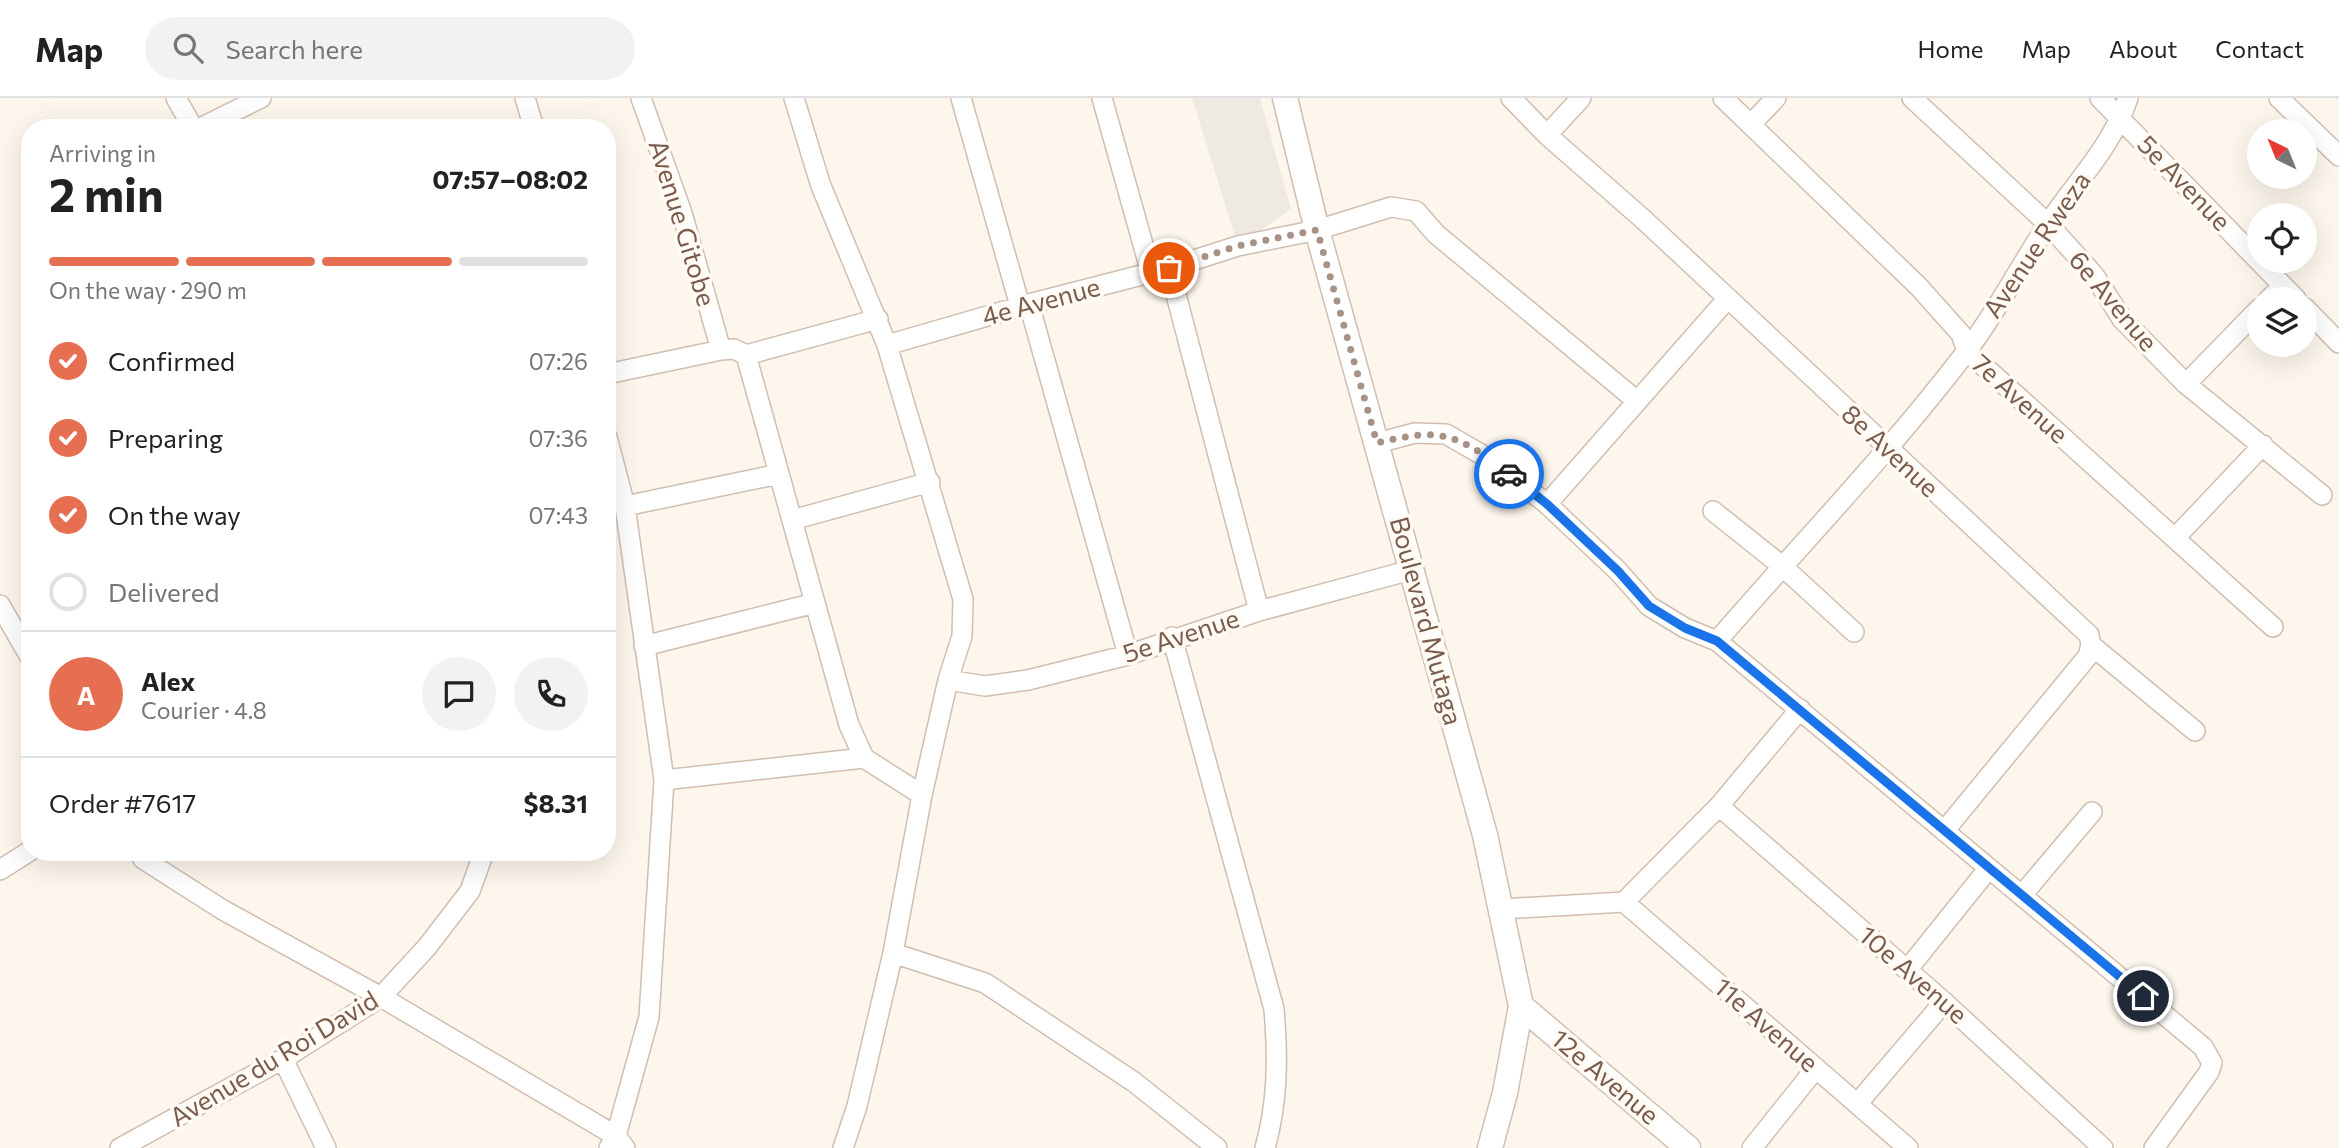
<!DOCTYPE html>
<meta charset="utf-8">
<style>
body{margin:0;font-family:Commissioner,sans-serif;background:#f2f2f2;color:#222;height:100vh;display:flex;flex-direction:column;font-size:26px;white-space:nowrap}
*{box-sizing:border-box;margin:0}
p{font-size:23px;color:#767676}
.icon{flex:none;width:38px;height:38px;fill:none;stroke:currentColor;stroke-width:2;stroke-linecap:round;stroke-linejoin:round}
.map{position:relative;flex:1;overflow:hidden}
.side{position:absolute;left:21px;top:21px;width:595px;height:742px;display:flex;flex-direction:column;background:#fff;border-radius:28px;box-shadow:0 7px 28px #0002}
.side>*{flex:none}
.needle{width:46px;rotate:317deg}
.fabs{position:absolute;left:2247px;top:21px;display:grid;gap:14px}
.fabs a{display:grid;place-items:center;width:70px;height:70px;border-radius:50%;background:#fff;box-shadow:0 7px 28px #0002;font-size:35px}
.pin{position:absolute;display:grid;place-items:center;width:60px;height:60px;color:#fff;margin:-30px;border:4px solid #fff;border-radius:50%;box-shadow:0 2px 7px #0007}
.courier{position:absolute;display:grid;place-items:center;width:70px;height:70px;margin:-35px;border:5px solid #1a73e8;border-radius:50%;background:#fff;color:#222;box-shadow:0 2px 9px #0007}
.summary em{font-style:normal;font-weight:700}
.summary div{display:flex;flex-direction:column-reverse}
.summary{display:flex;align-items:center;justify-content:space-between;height:119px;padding:0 28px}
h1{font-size:46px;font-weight:700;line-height:52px}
.bar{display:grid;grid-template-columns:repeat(4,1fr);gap:10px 7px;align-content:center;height:84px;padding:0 28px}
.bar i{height:9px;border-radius:5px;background:#e0e0e0}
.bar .selected{background:#e76f51}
.bar p{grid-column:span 4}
.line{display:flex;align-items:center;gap:18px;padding:0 28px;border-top:2px solid #e0e0e0}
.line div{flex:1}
.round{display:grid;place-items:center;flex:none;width:74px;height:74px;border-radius:37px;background:#f2f2f2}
ol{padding:0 28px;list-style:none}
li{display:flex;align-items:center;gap:21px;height:77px}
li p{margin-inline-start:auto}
li .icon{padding:7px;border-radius:50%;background:#e76f51;color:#fff;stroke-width:4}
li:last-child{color:#767676}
li i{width:38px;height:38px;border:4px solid #e0e0e0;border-radius:50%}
header{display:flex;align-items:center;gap:42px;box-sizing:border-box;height:98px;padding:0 35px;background:#fff;border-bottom:2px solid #e0e0e0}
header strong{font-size:33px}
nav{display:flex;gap:38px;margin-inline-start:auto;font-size:24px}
.search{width:490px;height:63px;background:#f2f2f2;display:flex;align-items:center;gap:18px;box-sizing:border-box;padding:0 24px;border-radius:38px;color:#767676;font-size:26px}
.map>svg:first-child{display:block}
.industrial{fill:#efe9e4}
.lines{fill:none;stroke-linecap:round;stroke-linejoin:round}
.minor-casing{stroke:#d1beb0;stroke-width:22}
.tertiary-casing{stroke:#d1beb0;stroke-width:27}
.minor{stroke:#fff;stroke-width:19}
.tertiary{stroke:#fff;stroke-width:24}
.done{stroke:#a89285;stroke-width:7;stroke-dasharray:0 12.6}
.route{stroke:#1a73e8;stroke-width:9}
.labels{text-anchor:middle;stroke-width:7;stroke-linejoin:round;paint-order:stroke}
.street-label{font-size:26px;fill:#7a5c4d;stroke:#fffaf3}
</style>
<header>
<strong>Map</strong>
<div class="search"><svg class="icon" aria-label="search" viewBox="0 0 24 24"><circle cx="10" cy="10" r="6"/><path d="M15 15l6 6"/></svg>Search here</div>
<nav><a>Home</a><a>Map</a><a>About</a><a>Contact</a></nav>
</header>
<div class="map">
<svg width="2339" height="1050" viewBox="0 0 2339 1050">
<rect width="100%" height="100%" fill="#fdf6ec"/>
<path class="industrial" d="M1192,0H1260L1291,111L1238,148Z"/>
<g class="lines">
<defs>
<path id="minor" d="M176,0L193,30
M525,0L534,30
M641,0L682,115L721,252
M794,0L821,88L887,247L963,501L962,538L948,582L922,697L893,855L857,1008L843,1050
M961,0L1020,208
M1102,0L1151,175
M1511,0L1547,37L1643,121L2089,537L2091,547L2088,558L1945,732
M1723,0L1919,189L1961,236L1967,253L2273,529
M1912,0L2048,126L2094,177L2122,221L2186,286L2322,397
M2100,0L2296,201
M2279,0L2339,58
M1752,25L1776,0
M200,30L261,0
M1547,37L1581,0
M1169,170L1259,513
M2269,201L2283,188
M1029,206L1128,557
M2305,210L2339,245
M887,247L1029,206L1169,170L1238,148L1317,132L1391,109L1416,113L1436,136L1637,303
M746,257L878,221
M607,276L721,252L734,251L746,257L849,627L864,660L922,697
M2186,286L2259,211
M607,339L625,408L664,682L649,919L616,1038L609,1050
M1377,345L1415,335L1446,336L1491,362L1547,406L1618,473L1649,508L1685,530L1717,543L2203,949L2212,965L2209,974L2154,1050
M1547,406L1728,200
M625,408L779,376
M1713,413L1782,468L1854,534
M792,422L930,384
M2175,440L2263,347
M0,507L30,559
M1172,539L1274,911C1278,960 1278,1003 1265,1050
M1717,543C1800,447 1889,355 1966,254C1996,215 2019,170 2046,129C2074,86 2112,49 2128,0
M2091,547L2195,633
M644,548L815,505
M948,582L985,588L1028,582L1128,557L1259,513L1411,472
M664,682L864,660
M1719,708L1944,904L2103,1050
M140,754L143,761L223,812L381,899L616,1038L625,1050
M0,772L30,753
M2022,797L2092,714
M1624,804L1908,1050
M1501,811L1624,804L1719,708L1800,611
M893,855L985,885L1134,984L1217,1050
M1907,872L1989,770
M283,961L326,1050
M1857,1006L1944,904
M120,1050L283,961L381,899L427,849L470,793L484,754
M1752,1050L1816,970"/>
<path id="tertiary" d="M1285,0L1317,132L1485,737L1521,908L1505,995L1490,1050
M1521,908L1688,1050"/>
</defs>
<use href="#minor" class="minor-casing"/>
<use href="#tertiary" class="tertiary-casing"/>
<use href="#minor" class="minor"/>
<use href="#tertiary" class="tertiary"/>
</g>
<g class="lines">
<path class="done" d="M1169,170L1238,148L1317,132L1377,345C1441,329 1457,335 1509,376"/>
<path class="route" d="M1509,376L1547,406L1618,473L1649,508L1685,530L1717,543L2143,898"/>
</g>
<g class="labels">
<g class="street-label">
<text transform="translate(2184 85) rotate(46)" y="9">5e Avenue</text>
<text transform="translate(682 125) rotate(73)" y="9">Avenue Gitobe</text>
<text transform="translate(2037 147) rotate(-56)" y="9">Avenue Rweza</text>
<text transform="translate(2113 203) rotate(50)" y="9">6e Avenue</text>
<text transform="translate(1041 204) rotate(-15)" y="9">4e Avenue</text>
<text transform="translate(2020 301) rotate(42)" y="9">7e Avenue</text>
<text transform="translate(1890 353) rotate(43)" y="9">8e Avenue</text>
<text transform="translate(1426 523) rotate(75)" y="9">Boulevard Mutaga</text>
<text transform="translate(1181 538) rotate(-18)" y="9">5e Avenue</text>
<text transform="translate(1913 877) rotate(41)" y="9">10e Avenue</text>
<text transform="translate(1766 927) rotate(41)" y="9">11e Avenue</text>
<text transform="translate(274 961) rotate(-31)" y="9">Avenue du Roi David</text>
<text transform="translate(1605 979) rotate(40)" y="9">12e Avenue</text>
</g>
</g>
</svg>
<div class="fabs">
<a><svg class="needle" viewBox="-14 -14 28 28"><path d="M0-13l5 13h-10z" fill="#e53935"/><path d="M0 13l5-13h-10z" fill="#767676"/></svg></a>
<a><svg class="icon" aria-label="locate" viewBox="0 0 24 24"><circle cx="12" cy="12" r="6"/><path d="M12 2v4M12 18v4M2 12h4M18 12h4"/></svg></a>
<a><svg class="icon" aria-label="layers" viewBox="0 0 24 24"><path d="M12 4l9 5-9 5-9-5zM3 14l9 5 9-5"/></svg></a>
</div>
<div class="pin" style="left:1169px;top:170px;background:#ea580c"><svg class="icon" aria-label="bag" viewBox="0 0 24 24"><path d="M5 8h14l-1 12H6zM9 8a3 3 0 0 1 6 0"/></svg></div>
<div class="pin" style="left:2143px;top:898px;background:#1f2937"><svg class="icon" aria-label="home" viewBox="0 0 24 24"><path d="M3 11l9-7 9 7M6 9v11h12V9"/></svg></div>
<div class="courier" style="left:1509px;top:376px"><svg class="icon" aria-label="car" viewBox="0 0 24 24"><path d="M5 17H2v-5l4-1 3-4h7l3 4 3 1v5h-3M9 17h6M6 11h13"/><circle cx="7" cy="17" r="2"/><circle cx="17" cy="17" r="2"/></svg></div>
<section class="side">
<div class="summary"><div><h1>2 min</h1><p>Arriving in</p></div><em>07:57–08:02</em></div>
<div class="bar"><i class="selected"></i><i class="selected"></i><i class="selected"></i><i></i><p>On the way · 290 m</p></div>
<ol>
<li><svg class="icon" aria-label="check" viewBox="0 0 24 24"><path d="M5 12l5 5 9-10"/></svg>Confirmed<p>07:26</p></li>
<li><svg class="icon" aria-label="check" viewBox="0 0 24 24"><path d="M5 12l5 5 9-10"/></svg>Preparing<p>07:36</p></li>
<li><svg class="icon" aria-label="check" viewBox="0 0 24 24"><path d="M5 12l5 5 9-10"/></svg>On the way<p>07:43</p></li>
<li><i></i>Delivered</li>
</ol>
<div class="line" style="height:126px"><b class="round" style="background:#e76f51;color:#fff">A</b><div><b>Alex</b><p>Courier · 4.8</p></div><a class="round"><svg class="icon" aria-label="chat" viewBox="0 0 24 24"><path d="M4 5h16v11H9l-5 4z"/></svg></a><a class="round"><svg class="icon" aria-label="phone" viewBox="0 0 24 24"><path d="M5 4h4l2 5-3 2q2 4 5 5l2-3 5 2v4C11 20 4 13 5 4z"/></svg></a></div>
<div class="line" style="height:91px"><div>Order #7617</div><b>$8.31</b></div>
</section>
</div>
